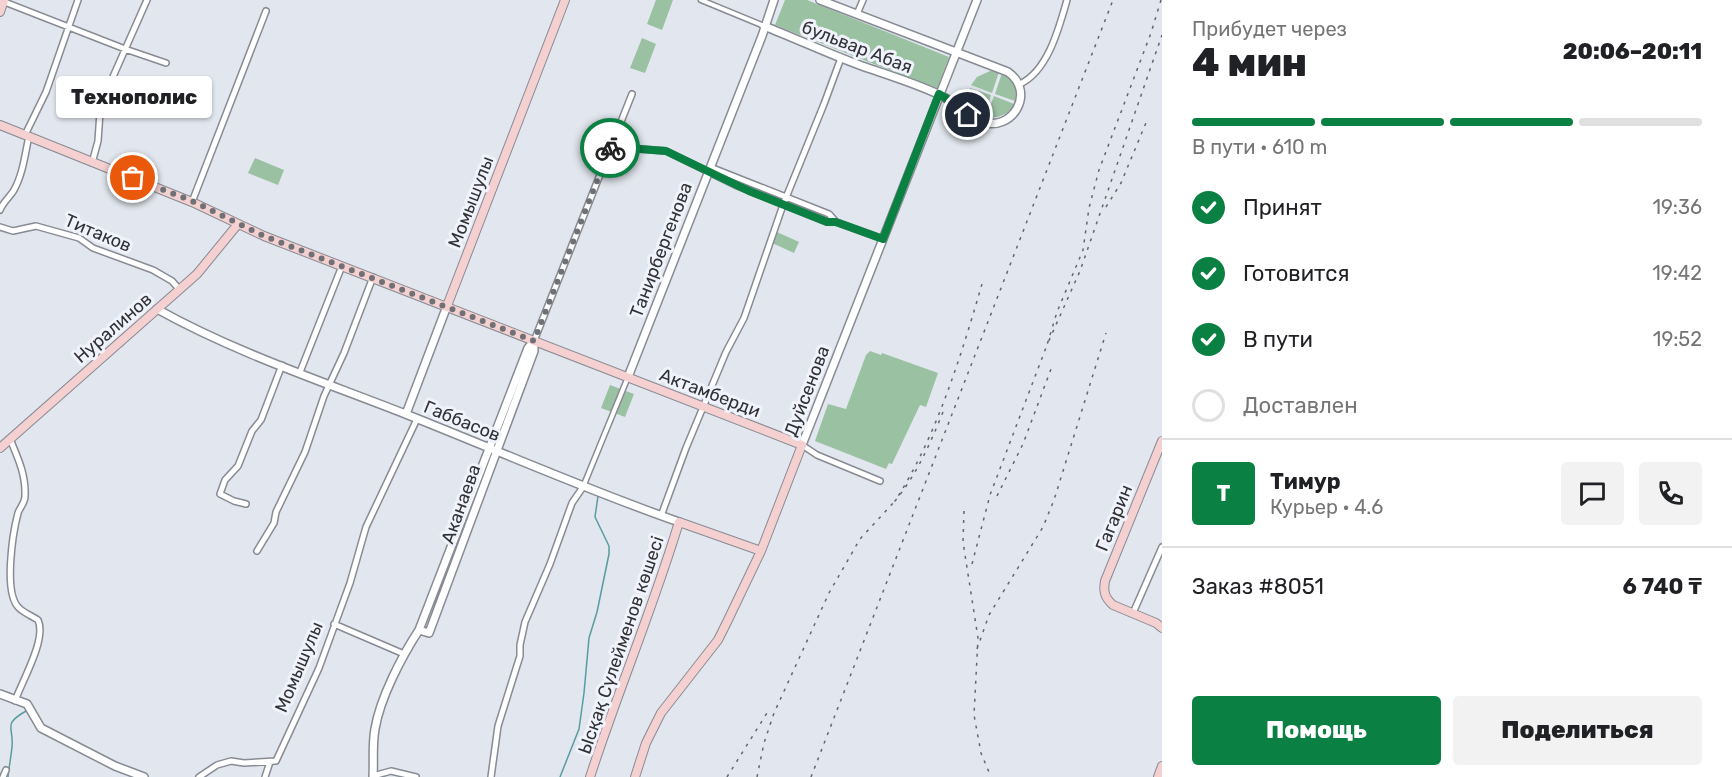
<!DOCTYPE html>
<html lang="ru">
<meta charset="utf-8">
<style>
body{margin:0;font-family:Rubik,sans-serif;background:#f2f2f2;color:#202124;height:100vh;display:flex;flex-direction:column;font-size:22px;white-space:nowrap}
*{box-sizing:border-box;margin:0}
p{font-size:20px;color:#757577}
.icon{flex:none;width:33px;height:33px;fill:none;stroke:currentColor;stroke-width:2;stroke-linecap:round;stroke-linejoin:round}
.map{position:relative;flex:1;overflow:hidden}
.panel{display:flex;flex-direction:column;background:#fff;width:570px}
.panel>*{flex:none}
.pin{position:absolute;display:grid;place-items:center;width:51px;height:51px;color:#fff;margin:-26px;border:3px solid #fff;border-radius:50%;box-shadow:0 2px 6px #0007}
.courier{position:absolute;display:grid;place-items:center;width:60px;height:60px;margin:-30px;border:4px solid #0b8043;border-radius:50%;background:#fff;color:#222;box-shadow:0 2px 8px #0007}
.bubble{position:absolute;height:42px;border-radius:6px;background:#fff;box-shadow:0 2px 4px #0004;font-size:20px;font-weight:800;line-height:42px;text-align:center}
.summary em{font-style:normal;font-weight:800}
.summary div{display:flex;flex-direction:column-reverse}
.summary{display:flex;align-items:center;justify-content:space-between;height:102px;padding:0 30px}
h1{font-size:39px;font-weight:800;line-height:45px}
.bar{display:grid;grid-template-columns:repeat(4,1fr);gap:9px 6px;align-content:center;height:72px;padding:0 30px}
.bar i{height:8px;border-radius:4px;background:#e0e0e0}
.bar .on{background:#0b8043}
.bar p{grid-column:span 4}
.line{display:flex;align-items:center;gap:15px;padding:0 30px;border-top:2px solid #e0e0e0}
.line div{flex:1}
.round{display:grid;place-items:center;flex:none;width:63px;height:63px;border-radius:6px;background:#f2f2f2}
ol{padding:0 30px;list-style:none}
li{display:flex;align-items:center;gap:18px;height:66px}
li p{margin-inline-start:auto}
li .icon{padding:6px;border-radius:50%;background:#0b8043;color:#fff;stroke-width:4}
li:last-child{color:#757577}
li i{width:33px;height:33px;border:3px solid #e0e0e0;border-radius:50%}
.action{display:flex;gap:12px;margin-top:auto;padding:12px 30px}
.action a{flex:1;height:69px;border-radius:6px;background:#0b8043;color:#fff;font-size:24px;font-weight:800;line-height:69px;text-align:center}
.action a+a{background:#f2f2f2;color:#202124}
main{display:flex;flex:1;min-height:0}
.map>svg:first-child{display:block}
.green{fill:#9bc1a3}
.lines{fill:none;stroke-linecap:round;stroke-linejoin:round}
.stream{stroke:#579da0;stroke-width:1.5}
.pedestrian-casing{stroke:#888b93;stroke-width:7}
.minor-casing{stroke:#888b93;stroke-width:8}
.tertiary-casing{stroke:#888b93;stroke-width:10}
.secondary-casing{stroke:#888b93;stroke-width:10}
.pedestrian{stroke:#fff;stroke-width:4}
.minor{stroke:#fff;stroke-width:5}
.tertiary{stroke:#fff;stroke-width:7}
.secondary{stroke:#f5d0d0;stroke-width:8}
.rail{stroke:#64666b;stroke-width:1.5;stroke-dasharray:3 6;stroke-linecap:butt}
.done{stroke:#6f7176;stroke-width:6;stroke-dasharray:0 10.8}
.route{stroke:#0b8043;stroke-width:8}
.labels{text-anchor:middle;stroke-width:6;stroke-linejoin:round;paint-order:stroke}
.street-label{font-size:18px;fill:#313235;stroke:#f0f3fc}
</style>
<main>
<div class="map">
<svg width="1162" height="777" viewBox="0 0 1162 777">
<rect width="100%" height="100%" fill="#e2e6ee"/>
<path class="green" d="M656,0H673L662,30L647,24Z
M785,0H807L949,57L937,89L775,25Z
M642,38L656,44L645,73L630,68Z
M990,71L999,72L992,93L971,85L977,77Z
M1002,73C1013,79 1018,88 1015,101L995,94Z
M970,88L991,95L984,116C972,110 968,101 970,88Z
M994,96L1014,104V106C1006,115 998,119 986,117Z
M255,158L284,170L278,185L248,173Z
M777,232L799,242L794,253L772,243Z
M870,351L881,355L882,353L938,373L926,407L920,405L892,464L889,463L886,469L815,441L828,404L846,409L866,355Z
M610,385L634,394L625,417L601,408Z"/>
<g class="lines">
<path class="stream" d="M8,777C9,767 11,757 12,747C14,726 2,725 26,711
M560,777L579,729L584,693L589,638L597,612L609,554V546L595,517L598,496"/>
<defs>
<path id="pedestrian" d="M701,0L764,26
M583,487L628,377"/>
<path id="minor" d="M2,1L125,49L166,63
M857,14L863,0
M1020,84C1048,71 1059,28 1067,0
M25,135L46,92L78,0
M613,140L640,149L666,151L735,185L827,222H836L883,239
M92,163L98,141L100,112L112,79L147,0
M710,167L829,214L836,222
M192,202L266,11
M0,210C3,202 10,197 14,190C23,174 25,154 29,136
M0,227L13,231L36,226L79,238L93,248L153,270L172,281L179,289
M534,341L632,94
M300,372L342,266
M10,439C18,458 26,475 25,496C25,503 20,507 18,513C13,532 3,593 19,608C24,613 32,616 38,620C47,639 22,681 15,701
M802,445L817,455L880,481
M246,504L234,501L220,494L225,480L238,466L252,431L261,420L282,365
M661,516L686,448L726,352L744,318L783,205L824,104L841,58
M257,551L274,523L276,512L305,452L324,396L344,353L373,277
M1133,613L1162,547
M334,624L404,654
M373,776L391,771L416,777
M3,777L6,770
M199,777L217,765L231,761L244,763L276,761L319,668L350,583L366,527L417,419
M265,777L270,762
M491,777L498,726L520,656V645L525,622L550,564L572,503L583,487"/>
<path id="tertiary" d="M764,26C797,39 829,54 862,66C888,75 915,83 940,95C955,102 966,116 982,122C1013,132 1036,92 1008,72L820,0
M157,309C236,353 324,382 408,415C499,451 587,490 679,522
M628,377L762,36L774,0
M406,414L447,306
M802,445L977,0
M419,630L429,633L534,351V341
M0,694L27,704L41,728L115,766L144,777
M373,777C374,762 372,745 375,729C380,698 402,656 419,630L528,348L534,341"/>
<path id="secondary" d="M0,12L4,0
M0,125L192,202L264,236L802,445L761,551L727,622L718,640L661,713L646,743L635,777
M447,306L565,0
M1162,441L1105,581C1103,592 1105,598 1113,605L1156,623L1162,628
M0,448L197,274L238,224
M590,777C618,691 653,608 679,522L761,551
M1158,777L1162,766"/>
</defs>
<use href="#pedestrian" class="pedestrian-casing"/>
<use href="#minor" class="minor-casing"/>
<use href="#tertiary" class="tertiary-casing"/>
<use href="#secondary" class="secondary-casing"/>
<use href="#pedestrian" class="pedestrian"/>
<use href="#minor" class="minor"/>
<use href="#tertiary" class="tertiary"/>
<use href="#secondary" class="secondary"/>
<path class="rail" d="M1161,0L1151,33L1099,170L1089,208L1083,250L1057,312L1047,345L1080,271L1162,35
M1106,207L1121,183L1148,118
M943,412C930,444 917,474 895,501C936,438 961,356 982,284
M997,496L1023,444L1051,369
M964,511L963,542L978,638L974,715L981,753L991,777
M972,564L990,495L1047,345
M977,649L989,615L1043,527L1054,500L1106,333
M727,777L767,713
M757,777L764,743L774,713L829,593L860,539L895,501
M811,777L1113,0"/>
</g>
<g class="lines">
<path class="done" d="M133,178L192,201L264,236L534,341L610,148"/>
<path class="route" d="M610,148L614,140L640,149L666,151L749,191L827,222H836L883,239L939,94L960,107L968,115"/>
</g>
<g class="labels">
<g class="street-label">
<text transform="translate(857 47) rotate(21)" y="6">бульвар Абая</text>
<text transform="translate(471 202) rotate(-69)" y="6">Момышулы</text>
<text transform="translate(98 233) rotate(23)" y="6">Титаков</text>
<text transform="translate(661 250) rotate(-69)" y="6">Танирбергенова</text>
<text transform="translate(113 328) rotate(-41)" y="6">Нуралинов</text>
<text transform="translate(807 391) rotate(-69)" y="6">Дуйсенова</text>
<text transform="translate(710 393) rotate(21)" y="6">Актамберди</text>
<text transform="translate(462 421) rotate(22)" y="6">Габбасов</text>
<text transform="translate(461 504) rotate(-70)" y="6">Аканаева</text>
<text transform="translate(1114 518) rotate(-68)" y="6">Гагарин</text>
<text transform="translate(621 645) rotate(-71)" y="6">Ысқақ Сүлейменов көшесі</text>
<text transform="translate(299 667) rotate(-67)" y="6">Момышулы</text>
</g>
</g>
</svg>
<div class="pin" style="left:133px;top:178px;background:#ea580c"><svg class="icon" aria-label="bag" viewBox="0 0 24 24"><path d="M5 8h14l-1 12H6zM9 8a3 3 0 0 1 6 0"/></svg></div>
<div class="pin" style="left:968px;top:115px;background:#1f2937"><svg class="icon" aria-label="home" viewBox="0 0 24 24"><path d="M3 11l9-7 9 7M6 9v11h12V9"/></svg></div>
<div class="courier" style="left:610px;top:148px"><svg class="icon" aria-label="bike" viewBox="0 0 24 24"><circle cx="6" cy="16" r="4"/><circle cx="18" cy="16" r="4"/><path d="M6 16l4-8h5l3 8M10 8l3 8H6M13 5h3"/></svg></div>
<div class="bubble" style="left:56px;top:76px;width:156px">Технополис</div>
</div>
<section class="panel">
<div class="summary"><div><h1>4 мин</h1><p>Прибудет через</p></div><em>20:06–20:11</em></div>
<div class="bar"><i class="on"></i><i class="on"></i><i class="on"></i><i></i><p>В пути · 610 m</p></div>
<ol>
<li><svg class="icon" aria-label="check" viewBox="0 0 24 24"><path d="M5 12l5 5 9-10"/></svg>Принят<p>19:36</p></li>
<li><svg class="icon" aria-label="check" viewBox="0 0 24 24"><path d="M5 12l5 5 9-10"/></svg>Готовится<p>19:42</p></li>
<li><svg class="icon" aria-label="check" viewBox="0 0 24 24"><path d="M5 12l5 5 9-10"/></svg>В пути<p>19:52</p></li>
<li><i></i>Доставлен</li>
</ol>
<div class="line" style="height:108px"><b class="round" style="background:#0b8043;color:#fff">Т</b><div><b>Тимур</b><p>Курьер · 4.6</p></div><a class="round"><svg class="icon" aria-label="chat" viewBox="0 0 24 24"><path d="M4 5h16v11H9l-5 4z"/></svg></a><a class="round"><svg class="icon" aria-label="phone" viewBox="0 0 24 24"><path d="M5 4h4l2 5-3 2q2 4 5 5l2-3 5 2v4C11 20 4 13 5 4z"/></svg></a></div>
<div class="line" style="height:78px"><div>Заказ #8051</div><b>6 740 ₸</b></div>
<div class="action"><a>Помощь</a><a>Поделиться</a></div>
</section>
</main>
